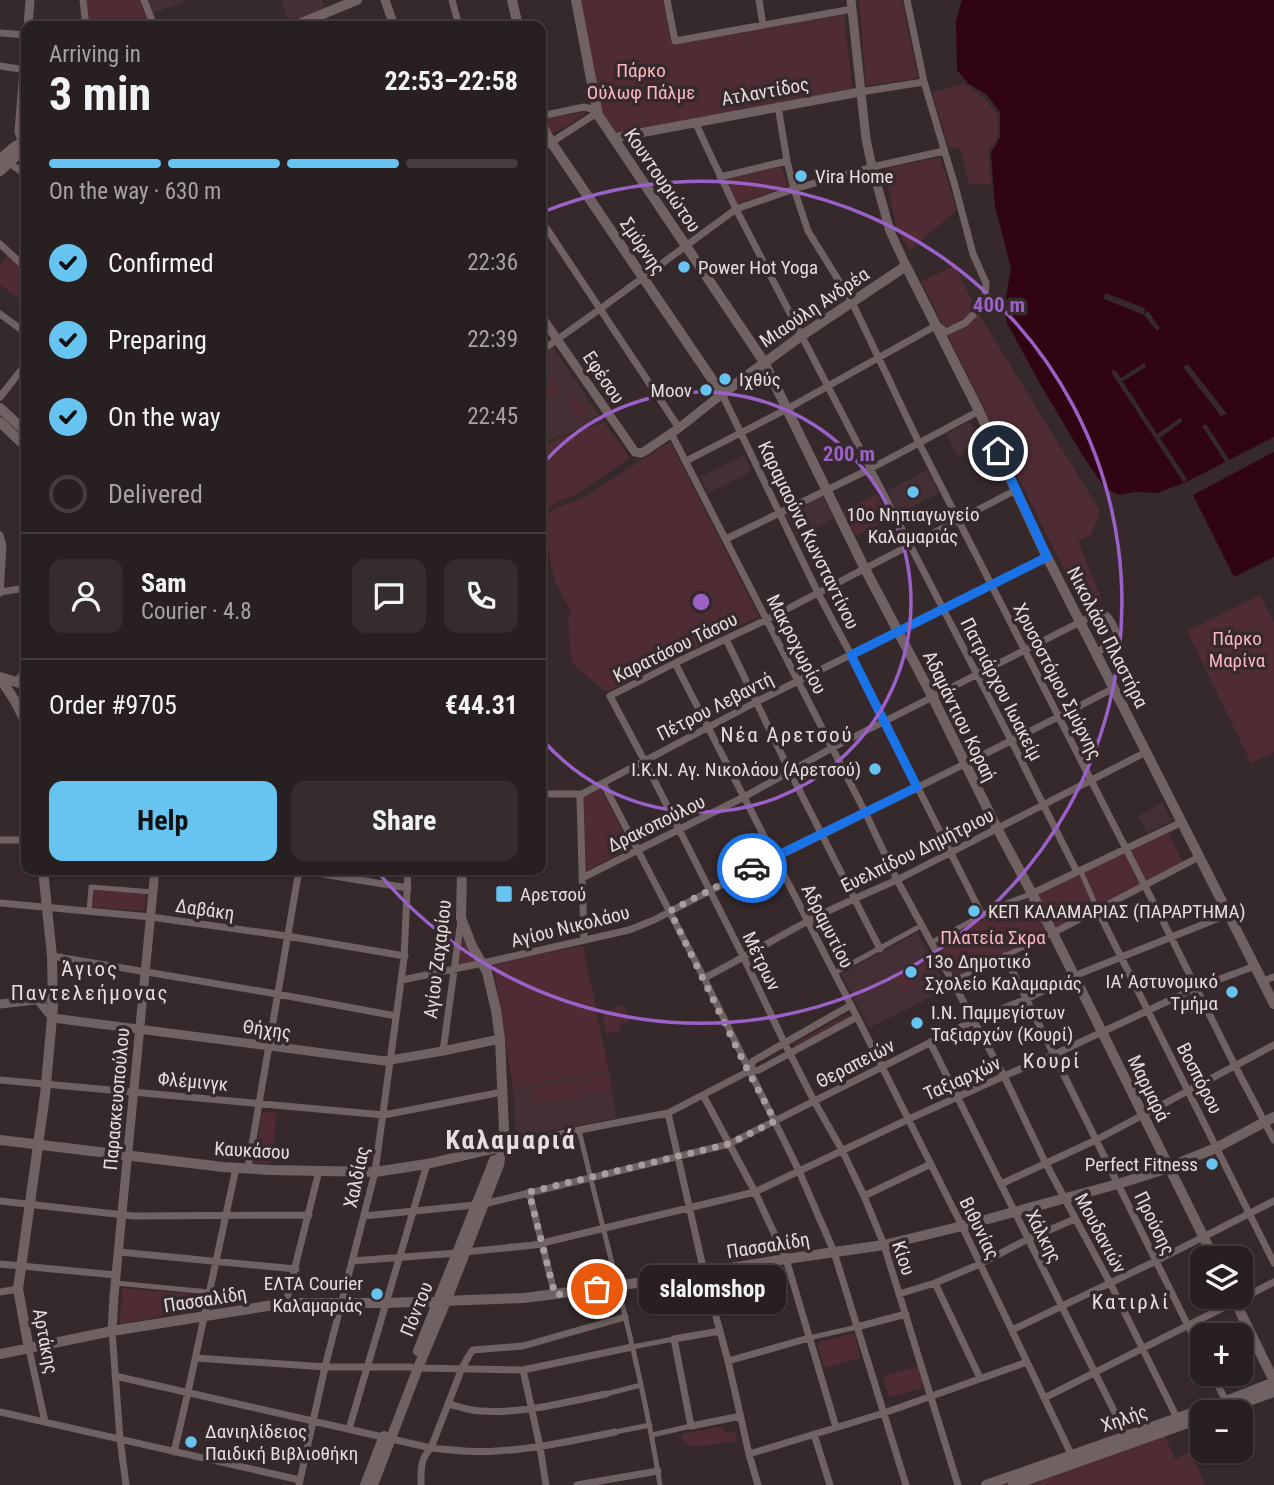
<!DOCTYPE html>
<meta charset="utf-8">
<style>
body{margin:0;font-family:"Roboto Condensed",sans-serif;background:#342c2d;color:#f1f3f6;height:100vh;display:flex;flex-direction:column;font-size:26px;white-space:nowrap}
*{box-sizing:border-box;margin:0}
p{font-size:23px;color:#a5a2a5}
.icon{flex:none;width:38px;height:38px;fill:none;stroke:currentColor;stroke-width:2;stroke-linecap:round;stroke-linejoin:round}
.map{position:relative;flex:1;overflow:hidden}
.panel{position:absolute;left:21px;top:21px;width:525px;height:854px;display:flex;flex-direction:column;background:#281f20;border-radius:14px;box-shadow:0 2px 5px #0004,0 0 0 2px #443d3e}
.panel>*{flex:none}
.tools{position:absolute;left:1190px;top:1246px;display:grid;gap:14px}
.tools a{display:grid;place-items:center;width:63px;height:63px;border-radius:14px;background:#281f20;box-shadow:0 2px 5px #0004,0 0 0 2px #443d3e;font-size:35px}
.pin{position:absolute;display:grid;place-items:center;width:60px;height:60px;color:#fff;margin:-30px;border:4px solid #fff;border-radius:50%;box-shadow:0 2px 7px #0007}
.courier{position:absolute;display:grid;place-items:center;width:70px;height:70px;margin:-35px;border:5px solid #1a73e8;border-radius:50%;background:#fff;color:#222;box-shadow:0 2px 9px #0007}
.bubble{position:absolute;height:49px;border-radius:14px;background:#281f20;box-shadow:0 2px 5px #0004,0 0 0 2px #443d3e;font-size:23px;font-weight:700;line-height:49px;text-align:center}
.headline em{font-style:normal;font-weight:700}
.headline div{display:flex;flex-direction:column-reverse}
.headline{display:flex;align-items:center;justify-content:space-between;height:119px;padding:0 28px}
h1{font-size:46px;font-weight:700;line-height:52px}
.bar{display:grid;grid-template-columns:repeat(4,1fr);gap:10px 7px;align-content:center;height:84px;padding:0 28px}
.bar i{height:9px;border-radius:5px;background:#443d3e}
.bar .selected{background:#67c4f0}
.bar p{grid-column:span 4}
.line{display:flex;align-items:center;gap:18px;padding:0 28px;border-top:2px solid #443d3e}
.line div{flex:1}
.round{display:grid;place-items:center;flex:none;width:74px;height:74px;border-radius:14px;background:#342c2d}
ol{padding:0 28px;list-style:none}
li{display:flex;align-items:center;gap:21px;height:77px}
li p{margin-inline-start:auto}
li .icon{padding:7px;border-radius:50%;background:#67c4f0;color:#111;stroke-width:4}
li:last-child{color:#a5a2a5}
li i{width:38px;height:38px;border:4px solid #443d3e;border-radius:50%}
.primary-button{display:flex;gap:14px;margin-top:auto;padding:14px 28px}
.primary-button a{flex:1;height:80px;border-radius:14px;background:#67c4f0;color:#111;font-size:28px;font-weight:700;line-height:80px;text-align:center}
.primary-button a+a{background:#342c2d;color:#f1f3f6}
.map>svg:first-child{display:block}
.built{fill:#443034}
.green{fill:#4f2c33}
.water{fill:#300412}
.pier{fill:#36292b}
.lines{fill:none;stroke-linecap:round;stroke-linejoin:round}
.pedestrian{stroke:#706163;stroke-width:5}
.minor{stroke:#706163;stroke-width:7}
.tertiary{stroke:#706163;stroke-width:9}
.secondary{stroke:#706163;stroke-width:10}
.done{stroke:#a89e9f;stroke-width:7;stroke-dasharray:0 12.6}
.route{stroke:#1a73e8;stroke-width:9}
.ring{fill:none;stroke:#9b61c8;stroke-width:3.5}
.poi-dot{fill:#67c4f0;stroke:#36292b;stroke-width:2.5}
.labels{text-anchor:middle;stroke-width:7;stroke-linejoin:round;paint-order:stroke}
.park-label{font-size:19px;fill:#fbb6c2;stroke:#36292b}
.street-label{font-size:19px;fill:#e6ddde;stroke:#36292b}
.poi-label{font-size:19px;fill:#e6ddde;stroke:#36292b;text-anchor:start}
.neighbourhood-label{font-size:21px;letter-spacing:2px;fill:#e6ddde;stroke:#36292b}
.district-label{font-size:26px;font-weight:bold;letter-spacing:2px;fill:#e6ddde;stroke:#36292b}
.centre{fill:#9b61c8;stroke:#36292b;stroke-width:3.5}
.ring-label{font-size:21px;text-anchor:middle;font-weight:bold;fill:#9b61c8;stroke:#36292b;stroke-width:7;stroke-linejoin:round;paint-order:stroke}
</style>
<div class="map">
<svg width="1274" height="1485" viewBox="0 0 1274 1485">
<rect width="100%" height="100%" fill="#36292b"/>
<path class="built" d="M146,0H189L151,14Z
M280,0H322L325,8L290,25Z
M553,347L603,421L541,443V355Z
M970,422L982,445L958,457L946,434Z
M744,455L752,471L708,493L700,477Z
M927,470L939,493L899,514L887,491Z
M822,495L834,519L797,537L785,514Z
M1162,802L1172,821L1147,833L1138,816Z
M917,933L948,989L869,1028L841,974Z
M609,1071L617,1118L522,1136L518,1134L516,1130L513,1088Z"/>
<path class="green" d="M85,0H142L149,23L142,26H88Z
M580,0H663L672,45L844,14L852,89L620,132L611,130L599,111Z
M859,0H902L918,78L866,86Z
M964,83L984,98L998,114V137L988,152L992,184H969L960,149L949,147L932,93Z
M584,112L585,115L552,134L545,119Z
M940,157L957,210L910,250L897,230L884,169Z
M781,166L788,186L737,204L727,180Z
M8,255L26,271V290L20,299L0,285V265Z
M955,266L977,311L1100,511L1091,535L1078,541L1102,601L1084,610L946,332L958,324L944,327L921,281Z
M552,377L560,390L541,403V384Z
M575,395L586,411L578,417L567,400Z
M604,422L630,458L577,494L556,502L541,514V445Z
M670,442L759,616L607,692L576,667L571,661L568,619L570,610L556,583L551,566L543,517L556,508L583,498Z
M877,494L889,519L856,536L843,511Z
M1260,595L1274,623V752L1251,763L1187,631Z
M1100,620L1109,639L1102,643L1091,625Z
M600,786L631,848L584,872L582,799L584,795Z
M1168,833L1183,863L1096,906L1053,931L956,978L936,942Z
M91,887L146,892L144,911L89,907Z
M461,936L474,961L459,965Z
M583,946L609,1071L513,1088L493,963Z
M925,959L935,978L923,984L913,965Z
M906,968L916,987L903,994L893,975Z
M625,1005L629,1022L619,1025L620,1031L606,1034L602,1012L616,1009V1007Z
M848,1014L850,1017L795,1046L793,1044Z
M608,1074L611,1089L583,1094L580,1079Z
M578,1080L581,1096L535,1104L532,1088Z
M262,1112L277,1113L271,1164L254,1163Z
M122,1288L202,1295L200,1309L120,1324Z
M854,1333L861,1358L824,1368L817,1343Z
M918,1366L923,1387L889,1398L883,1376Z
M1258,1386L1222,1412H1202L1164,1434L1175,1459L1191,1451L1205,1485H986Z
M723,1426L725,1433L735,1432L737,1441L693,1447L685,1443L680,1435Z"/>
<path class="water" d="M962,0H1274V437L1184,483L1157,493L1135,492L1119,495L1105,488L1083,456L1039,382L1007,323L1005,304L1011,268L995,206L991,153L1000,137V112L987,95L969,84L957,70L956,21Z
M1274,452V557L1234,577L1193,495Z"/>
<path class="pier" d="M1105,293L1145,308L1144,314L1148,311L1160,328L1157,331L1144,315L1104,299Z
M1144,363L1146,367L1123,381L1121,379L1157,434L1180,418L1183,421L1160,438L1187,479L1184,483L1111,372L1114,369L1121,378Z
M1188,364L1227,414L1221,416L1183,367Z
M1206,424L1230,461L1274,439V441L1188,485L1187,483L1226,463L1202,426Z"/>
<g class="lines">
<path class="pedestrian" d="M20,262L26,253
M1082,874L1096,906
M89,911L91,887L153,892
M934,941L1001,905L1031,894
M838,971L917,928
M955,980L1053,933
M579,1130C607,1248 641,1365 660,1485
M116,1283L209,1292
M809,1338L857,1327
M632,1347L674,1339
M606,1394L641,1385
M615,1432L650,1425
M652,1435L691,1426"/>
<path class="minor" d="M83,0L86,26
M144,0L154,26
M452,0L459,26
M667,0L675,41L852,9
M759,0L763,25
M0,33L26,35
M0,66L26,70
M860,92L924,82
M778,106L787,161L794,189L808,231L852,302L919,443L1171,937L1235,1066L1274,1140
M541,116L584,107L596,110L592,116L541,149
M695,122L736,209L1011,740L1077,872
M8,162L26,175
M720,177L787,161
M541,220L679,428
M0,244L26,268
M0,314L26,333
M541,351L607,304L736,209L794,189L872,167L944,151
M722,394L818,593L851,655L982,915
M0,397L26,364
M671,433L865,812L897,880L1004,1076L1045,1162L1110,1283L1179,1422
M686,461L787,409L937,325L946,332L965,323L977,311L985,296L986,283L973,254L955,186L924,82L907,0
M0,535L3,546L0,593
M726,539L870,469L979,411
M0,592L26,588
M726,639L790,772L880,949
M675,663L857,1017L962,1226L1071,1454
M17,681L26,669
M603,783L704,978L799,1171L834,1252L906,1485
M546,794H582L756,702L1047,557
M582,794L580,798L584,940
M0,840H26
M298,870L408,888
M582,878L744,797L832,748L1100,612C1110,614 1116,629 1118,639L1096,653
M1031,894L1182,822
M0,903L151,917L287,936L405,956
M1097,909L1274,1263
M1053,933L1199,857
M52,956L277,994L396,1016
M1005,956L1202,1354
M704,978C739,960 773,940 808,921C837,906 867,893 897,880L1146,752
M402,980L483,963L629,930L654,920C806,840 962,768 1114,688
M1262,981L1274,977
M930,1042L1128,1439
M443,1051L461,920
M749,1071L753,1061L851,1005
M0,1080L384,1115L502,1092
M703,1095L755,1192L786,1259L836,1427
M668,1113L704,1272L728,1361L749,1454L758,1485
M501,1147L579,1130L668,1113L749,1071L759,1070L857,1017
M248,1168L299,870
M1001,1184L1096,1140L1274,1045
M529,1192L555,1295
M864,1196L931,1164
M0,1201L133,1216L309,1215
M484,1204L729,1144L973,1021L1026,999L1074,976L1229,914
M364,1216L475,1205
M119,1252L296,1269
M465,1252L534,1245L755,1192L909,1119L1004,1076L1053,1055L1196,988L1255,966
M352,1261L457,1253
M0,1264L116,1275
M935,1283L980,1378
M0,1292L18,1289
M899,1294L935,1283L980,1264L1028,1239L1075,1219
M286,1303L319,1171
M857,1327L906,1314
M1012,1330L1156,1261L1274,1201
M112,1331L120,1439L126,1485
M720,1331L674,1339L691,1426L741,1416
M29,1349L45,1422
M196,1358L325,1367H411
M728,1361L809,1338
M418,1368L523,1370L632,1347
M523,1370L540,1447L546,1485
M1212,1374L1226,1401
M115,1376L431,1448C452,1450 474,1453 496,1451C536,1449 575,1440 615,1432
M1044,1398L1274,1282
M449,1404C460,1407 470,1411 481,1411C523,1414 566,1402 606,1394
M0,1412L300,1480
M349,1429L427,1164
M814,1434L830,1485
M174,1452L188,1392L236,1168
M749,1454L884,1413L1027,1362
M299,1485L325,1367L375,1172L404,959L408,870
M421,1485C421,1470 420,1459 431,1448L462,1368L471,1352L473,1350L523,1346L625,1317
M577,1485L658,1471
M958,1485L884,1245L864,1196L842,1150L814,1101L784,1042L744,958L644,760L610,696L675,663L766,620L1016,490"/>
<path class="tertiary" d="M385,0L394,26
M851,0L866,139L872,167L890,231L906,266
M28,26L30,0
M613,138L860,92
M25,148L19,132L26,44
M541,316L635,452L641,453L645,451L679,428L722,394
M37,999L53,1018L385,1061L443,1051L500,1039
M0,1004L53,998
M112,1331L114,1296L155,870"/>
<path class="secondary" d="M512,0L518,26
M576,0L598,115L764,362L863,565L933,698L997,828L1053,933L1214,1258
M294,26L357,0
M541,116L544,129L551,142L722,394L801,336L906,266L979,411L1043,549L1274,1004
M0,159L14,147L26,140
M0,171L26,147
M0,408L26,432
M0,422L26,447
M0,677L26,685
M0,678L15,701L26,723
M0,1140L223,1167L270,1170L375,1172L427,1164L501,1147
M1233,1297L1274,1381
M29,1349L18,1289L45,1095L53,1007L52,956L43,870
M418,1351L494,1160
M0,1354L112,1331L286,1303H387L524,1298L617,1286L786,1259L884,1245L962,1226L1118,1184L1159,1171L1216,1148L1274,1117
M1217,1412L1274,1392
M365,1485L384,1436
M373,1485L418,1368L449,1294L499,1165L504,1129L500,1039L496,1010L487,972L472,946L461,918L462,870
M986,1485L1226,1401L1274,1382
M1013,1485L1202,1418"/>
</g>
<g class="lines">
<path class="done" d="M597,1289L555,1295L529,1192L729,1144L775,1121L748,1071L670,911L752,868"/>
<path class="route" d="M752,868L917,787L851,655L1047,557L998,451"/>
</g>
<g class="ring">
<path d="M541 466A210 210 0 1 1 541 738"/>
<path d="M543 212A421 421 0 1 1 376 870"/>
</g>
<g class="poi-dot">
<circle cx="801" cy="176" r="7"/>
<circle cx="684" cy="267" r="7"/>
<circle cx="725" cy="379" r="7"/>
<circle cx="706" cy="390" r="7"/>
<circle cx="913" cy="492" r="7"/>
<circle cx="875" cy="769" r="7"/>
<rect x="495" y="885" width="18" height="18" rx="3.5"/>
<circle cx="974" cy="911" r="7"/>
<circle cx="911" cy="972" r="7"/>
<circle cx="1232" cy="992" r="7"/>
<circle cx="917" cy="1023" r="7"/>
<circle cx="1212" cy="1164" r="7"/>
<circle cx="377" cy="1294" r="7"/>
<circle cx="191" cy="1442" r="7"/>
</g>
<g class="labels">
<g class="park-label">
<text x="641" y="77">Πάρκο<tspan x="641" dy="22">Ούλωφ Πάλμε</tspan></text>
<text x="1237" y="645">Πάρκο<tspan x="1237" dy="22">Μαρίνα</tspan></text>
<text x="993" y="944">Πλατεία Σκρα</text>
</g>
<g class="street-label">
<text transform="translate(765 91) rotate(-10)" y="7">Ατλαντίδος</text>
<text transform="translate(663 180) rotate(56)" y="7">Κουντουριώτου</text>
<text transform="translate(643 246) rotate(56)" y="7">Σμύρνης</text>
<text transform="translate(814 307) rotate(-34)" y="7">Μιαούλη Ανδρέα</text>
<text transform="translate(604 377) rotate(56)" y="7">Εφέσου</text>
<text transform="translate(809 535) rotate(64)" y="7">Καραμαούνα Κωνσταντίνου</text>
<text transform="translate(1108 637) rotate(63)" y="7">Νικολάου Πλαστήρα</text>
<text transform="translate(797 644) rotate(63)" y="7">Μακροχωρίου</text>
<text transform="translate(675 647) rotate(-26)" y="7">Καρατάσου Τάσου</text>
<text transform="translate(1058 681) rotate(63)" y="7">Χρυσοστόμου Σμύρνης</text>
<text transform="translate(1002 689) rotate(63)" y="7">Πατριάρχου Ιωακείμ</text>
<text transform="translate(715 706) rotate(-27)" y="7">Πέτρου Λεβαντή</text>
<text transform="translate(960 716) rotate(64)" y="7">Αδαμάντιου Κοραή</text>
<text transform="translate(656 823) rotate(-26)" y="7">Δρακοπούλου</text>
<text transform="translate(917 850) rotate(-26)" y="7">Ευελπίδου Δημήτριου</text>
<text transform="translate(205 909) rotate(8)" y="7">Δαβάκη</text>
<text transform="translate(570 926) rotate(-14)" y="7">Αγίου Νικολάου</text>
<text transform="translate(828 926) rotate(63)" y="7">Αδραμυτίου</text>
<text transform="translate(437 959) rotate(-83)" y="7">Αγίου Ζαχαρίου</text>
<text transform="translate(762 961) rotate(64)" y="7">Μέτρων</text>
<text transform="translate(267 1029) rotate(8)" y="7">Θήχης</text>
<text transform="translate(855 1063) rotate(-27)" y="7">Θεραπειών</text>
<text transform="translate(962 1078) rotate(-24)" y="7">Ταξιαρχών</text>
<text transform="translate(1200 1078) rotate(63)" y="7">Βοσπόρου</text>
<text transform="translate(193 1081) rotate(5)" y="7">Φλέμινγκ</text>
<text transform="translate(1149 1088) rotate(64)" y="7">Μαρμαρά</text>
<text transform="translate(116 1099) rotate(-85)" y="7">Παρασκευοπούλου</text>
<text transform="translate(252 1150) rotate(3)" y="7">Καυκάσου</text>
<text transform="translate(356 1177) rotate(-78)" y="7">Χαλδίας</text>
<text transform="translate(1155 1223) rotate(64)" y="7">Προύσης</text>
<text transform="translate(980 1228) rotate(64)" y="7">Βιθυνίας</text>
<text transform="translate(1101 1233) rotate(62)" y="7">Μουδανιών</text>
<text transform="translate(1044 1236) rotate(63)" y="7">Χάλκης</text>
<text transform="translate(768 1245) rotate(-9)" y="7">Πασσαλίδη</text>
<text transform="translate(904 1258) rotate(71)" y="7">Κίου</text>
<text transform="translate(205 1299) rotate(-9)" y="7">Πασσαλίδη</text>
<text transform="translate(416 1309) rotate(-68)" y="7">Πόντου</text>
<text transform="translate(46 1341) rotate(79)" y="7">Αρτάκης</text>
<text transform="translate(1124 1418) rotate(-19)" y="7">Χηλής</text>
</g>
<g class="poi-label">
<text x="815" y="183">Vira Home</text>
<text x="698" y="274">Power Hot Yoga</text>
<text x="739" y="386">Ιχθύς</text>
<text x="692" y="397" text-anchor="end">Moov</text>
<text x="913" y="521" text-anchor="middle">10ο Νηπιαγωγείο<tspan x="913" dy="22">Καλαμαριάς</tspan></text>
<text x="861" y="776" text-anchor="end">Ι.Κ.Ν. Αγ. Νικολάου (Αρετσού)</text>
<text x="520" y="901">Αρετσού</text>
<text x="988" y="918">ΚΕΠ ΚΑΛΑΜΑΡΙΑΣ (ΠΑΡΑΡΤΗΜΑ)</text>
<text x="925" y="968">13ο Δημοτικό<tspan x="925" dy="22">Σχολείο Καλαμαριάς</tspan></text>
<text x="1218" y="988" text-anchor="end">ΙΑ' Αστυνομικό<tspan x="1218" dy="22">Τμήμα</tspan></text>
<text x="931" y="1019">Ι.Ν. Παμμεγίστων<tspan x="931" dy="22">Ταξιαρχών (Κουρί)</tspan></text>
<text x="1198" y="1171" text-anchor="end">Perfect Fitness</text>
<text x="363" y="1290" text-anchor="end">ΕΛΤΑ Courier<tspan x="363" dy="22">Καλαμαριάς</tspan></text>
<text x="205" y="1438">Δανιηλίδειος<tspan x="205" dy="22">Παιδική Βιβλιοθήκη</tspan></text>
</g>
<g class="neighbourhood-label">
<text x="787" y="742">Νέα Αρετσού</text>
<text x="90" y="976">Άγιος<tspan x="90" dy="24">Παντελεήμονας</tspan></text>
<text x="1052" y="1068">Κουρί</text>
<text x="1131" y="1309">Κατιρλί</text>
</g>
<g class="district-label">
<text x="511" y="1149">Καλαμαριά</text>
</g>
</g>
<circle cx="701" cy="602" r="10" class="centre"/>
<g class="ring-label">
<text x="999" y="312">400 m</text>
<text x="849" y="461">200 m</text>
</g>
</svg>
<div class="tools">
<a><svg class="icon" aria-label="layers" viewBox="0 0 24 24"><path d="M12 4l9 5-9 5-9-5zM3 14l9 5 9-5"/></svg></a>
<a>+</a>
<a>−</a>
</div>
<div class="pin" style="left:597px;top:1289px;background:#ea580c"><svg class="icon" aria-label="bag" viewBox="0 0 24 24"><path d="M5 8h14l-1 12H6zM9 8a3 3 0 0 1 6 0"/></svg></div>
<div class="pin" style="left:998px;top:451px;background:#1f2937"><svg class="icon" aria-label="home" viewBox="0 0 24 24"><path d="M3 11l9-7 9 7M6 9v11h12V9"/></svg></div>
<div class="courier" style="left:752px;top:868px"><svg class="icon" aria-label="car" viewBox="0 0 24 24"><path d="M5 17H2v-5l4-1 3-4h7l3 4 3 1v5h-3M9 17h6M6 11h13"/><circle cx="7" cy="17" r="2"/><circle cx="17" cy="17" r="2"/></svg></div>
<div class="bubble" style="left:639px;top:1265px;width:147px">slalomshop</div>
<section class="panel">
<div class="headline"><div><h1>3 min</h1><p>Arriving in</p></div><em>22:53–22:58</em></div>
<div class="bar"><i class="selected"></i><i class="selected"></i><i class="selected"></i><i></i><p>On the way · 630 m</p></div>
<ol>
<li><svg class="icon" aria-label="check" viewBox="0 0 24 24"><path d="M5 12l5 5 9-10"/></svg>Confirmed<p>22:36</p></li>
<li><svg class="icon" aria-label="check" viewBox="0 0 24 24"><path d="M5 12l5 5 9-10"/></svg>Preparing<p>22:39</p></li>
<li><svg class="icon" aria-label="check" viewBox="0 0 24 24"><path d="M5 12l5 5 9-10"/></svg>On the way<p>22:45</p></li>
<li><i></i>Delivered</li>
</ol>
<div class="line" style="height:126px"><a class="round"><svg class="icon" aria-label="person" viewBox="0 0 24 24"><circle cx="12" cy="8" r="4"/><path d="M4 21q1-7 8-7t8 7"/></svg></a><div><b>Sam</b><p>Courier · 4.8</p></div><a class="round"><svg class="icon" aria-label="chat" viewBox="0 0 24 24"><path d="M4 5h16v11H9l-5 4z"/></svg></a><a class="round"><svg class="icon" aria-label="phone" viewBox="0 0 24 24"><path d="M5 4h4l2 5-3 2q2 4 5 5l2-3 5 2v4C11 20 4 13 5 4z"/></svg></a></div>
<div class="line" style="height:91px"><div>Order #9705</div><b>€44.31</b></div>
<div class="primary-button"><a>Help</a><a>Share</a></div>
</section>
</div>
